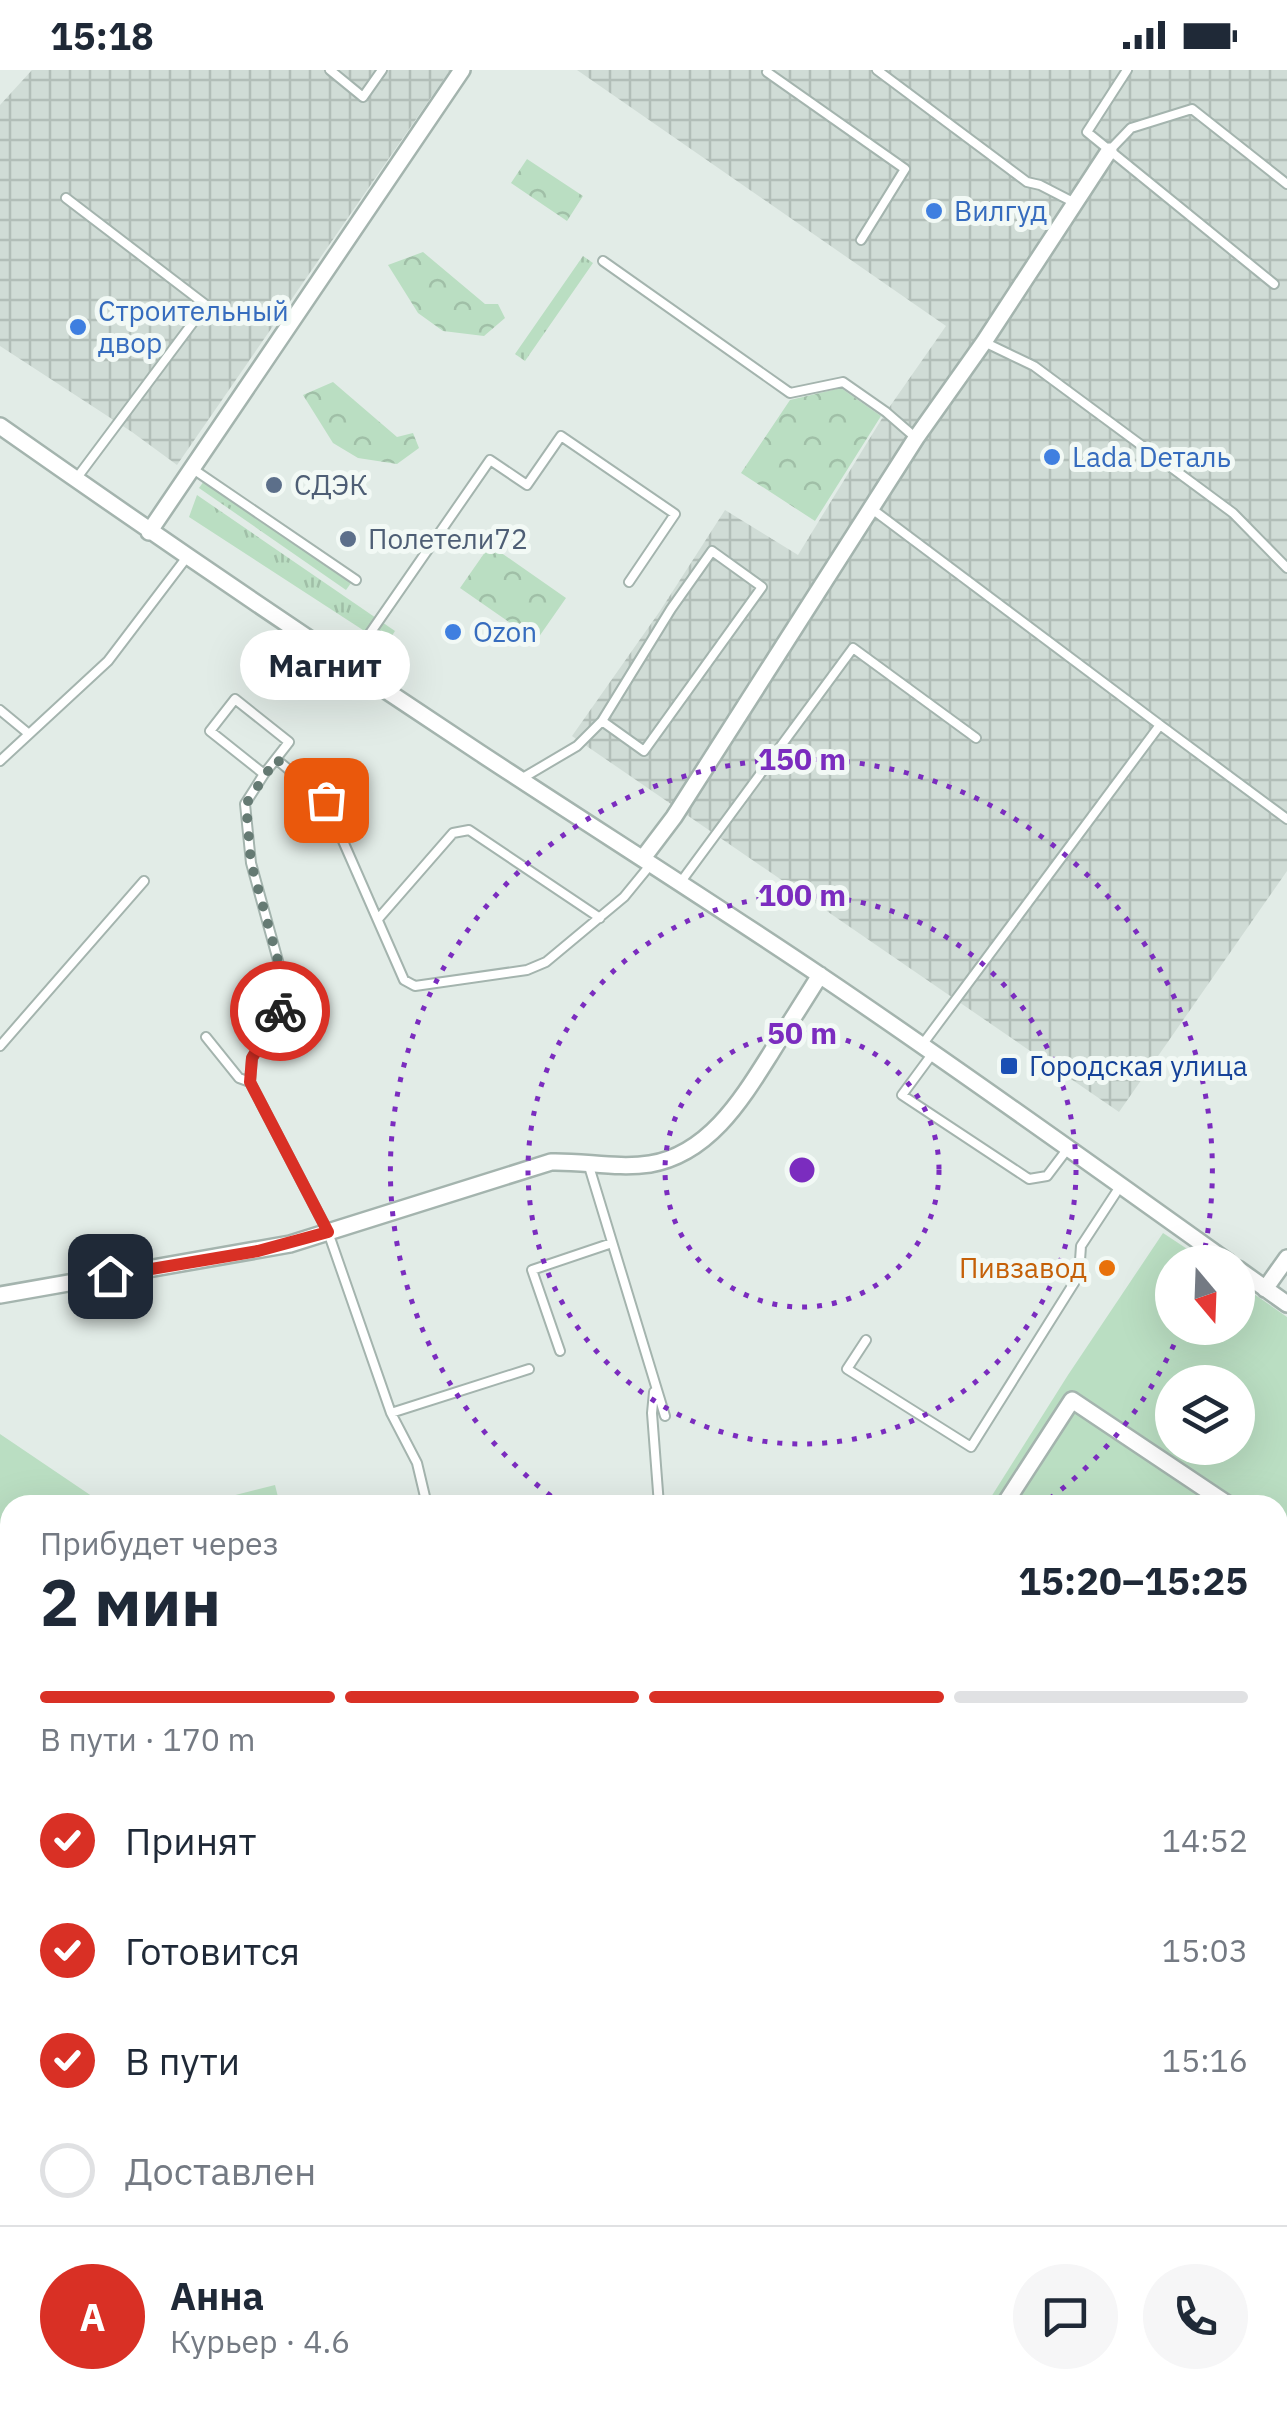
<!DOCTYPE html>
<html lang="ru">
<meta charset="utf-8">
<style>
body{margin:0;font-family:"IBM Plex Sans",sans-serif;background:#f6f6f7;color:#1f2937;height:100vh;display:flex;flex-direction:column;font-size:38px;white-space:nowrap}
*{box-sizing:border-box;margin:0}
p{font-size:32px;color:#747a83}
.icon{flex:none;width:55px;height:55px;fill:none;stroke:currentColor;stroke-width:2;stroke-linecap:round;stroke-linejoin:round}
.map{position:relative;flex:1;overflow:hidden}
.drawer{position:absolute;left:0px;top:1425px;width:1288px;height:930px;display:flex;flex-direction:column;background:#fff;border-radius:30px 30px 0 0;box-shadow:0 10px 40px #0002}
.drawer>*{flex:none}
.needle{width:65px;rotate:161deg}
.controls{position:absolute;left:1155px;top:1175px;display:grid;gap:20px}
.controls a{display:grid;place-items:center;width:100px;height:100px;border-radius:50%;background:#fff;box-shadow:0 10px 40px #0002;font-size:50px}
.pin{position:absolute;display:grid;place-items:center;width:85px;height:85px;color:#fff;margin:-42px;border-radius:20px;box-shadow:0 5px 15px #0006}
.courier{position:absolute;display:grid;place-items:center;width:100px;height:100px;margin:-50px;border:8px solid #d93025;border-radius:50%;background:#fff;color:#222;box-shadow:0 2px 12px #0007}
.bubble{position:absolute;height:70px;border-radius:35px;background:#fff;box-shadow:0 10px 40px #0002;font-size:32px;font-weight:700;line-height:70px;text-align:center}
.headline em{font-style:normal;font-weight:700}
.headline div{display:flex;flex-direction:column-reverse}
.headline{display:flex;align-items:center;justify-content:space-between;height:170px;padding:0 40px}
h1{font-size:65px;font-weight:700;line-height:75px}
.bar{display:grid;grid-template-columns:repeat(4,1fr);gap:15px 10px;align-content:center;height:120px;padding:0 40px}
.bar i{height:12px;border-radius:8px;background:#e0e1e3}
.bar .selected{background:#d93025}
.bar p{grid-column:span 4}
.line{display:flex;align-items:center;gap:25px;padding:0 40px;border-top:2px solid #e0e1e3}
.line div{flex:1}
.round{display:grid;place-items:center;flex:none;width:105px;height:105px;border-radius:52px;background:#f6f6f7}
ol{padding:0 40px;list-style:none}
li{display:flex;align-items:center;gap:30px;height:110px}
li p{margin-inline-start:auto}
li .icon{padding:10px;border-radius:50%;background:#d93025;color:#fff;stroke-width:4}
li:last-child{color:#747a83}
li i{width:55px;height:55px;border:5px solid #e0e1e3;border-radius:50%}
.status{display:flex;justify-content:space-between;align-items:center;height:70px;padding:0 50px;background:#fff;direction:ltr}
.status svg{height:28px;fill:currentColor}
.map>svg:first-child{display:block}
.industrial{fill:url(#industrial-grid)}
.grass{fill:url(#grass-tufts)}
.park{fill:url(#park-crowns)}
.garden{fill:#badec2;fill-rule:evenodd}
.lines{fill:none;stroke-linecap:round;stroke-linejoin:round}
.service-casing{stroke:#a4b4ae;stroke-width:12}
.minor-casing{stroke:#a4b4ae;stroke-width:20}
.service{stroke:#fff;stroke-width:8}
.minor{stroke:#fff;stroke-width:15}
.done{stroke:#657a73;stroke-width:10;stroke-dasharray:0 18}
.route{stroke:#d93025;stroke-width:12}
.ring{fill:none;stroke:#7b2cbf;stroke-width:5;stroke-dasharray:5 10}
.shop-dot{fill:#3f7fe0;stroke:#f2f9f5;stroke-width:4}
.service-dot{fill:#5c6f8a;stroke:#f2f9f5;stroke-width:4}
.transit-dot{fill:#1a4fb4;stroke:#f2f9f5;stroke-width:4}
.food-dot{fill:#e8710a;stroke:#f2f9f5;stroke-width:4}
.labels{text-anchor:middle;stroke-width:10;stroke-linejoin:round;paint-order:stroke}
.shop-label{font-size:28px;fill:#366cbe;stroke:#f2f9f5;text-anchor:start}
.service-label{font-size:28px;fill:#4e5e75;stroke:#f2f9f5;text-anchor:start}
.transit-label{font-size:28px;fill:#164399;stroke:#f2f9f5;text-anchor:start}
.food-label{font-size:28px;fill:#c56008;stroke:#f2f9f5;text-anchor:end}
.centre{fill:#7b2cbf;stroke:#f2f9f5;stroke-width:5}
.ring-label{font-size:30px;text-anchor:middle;font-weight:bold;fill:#7b2cbf;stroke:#f2f9f5;stroke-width:10;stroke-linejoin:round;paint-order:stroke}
</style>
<div class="status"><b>15:18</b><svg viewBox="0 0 49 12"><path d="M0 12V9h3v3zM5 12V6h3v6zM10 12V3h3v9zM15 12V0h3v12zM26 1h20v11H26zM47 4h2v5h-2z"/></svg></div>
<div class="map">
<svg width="1287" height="2355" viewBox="0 0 1287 2355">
<defs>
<pattern id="industrial-grid" width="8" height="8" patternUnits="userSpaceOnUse" patternTransform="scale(2.5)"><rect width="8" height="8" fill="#d0dcd6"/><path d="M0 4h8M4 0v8" fill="none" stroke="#b2beb8"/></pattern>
<pattern id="grass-tufts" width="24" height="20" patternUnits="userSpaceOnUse" patternTransform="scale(2.5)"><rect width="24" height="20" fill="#badec2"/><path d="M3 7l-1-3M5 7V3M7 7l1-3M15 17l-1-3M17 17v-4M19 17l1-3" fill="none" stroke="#a0bfa7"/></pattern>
<pattern id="park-crowns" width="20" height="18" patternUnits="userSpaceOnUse" patternTransform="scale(2.5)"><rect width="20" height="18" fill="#badec2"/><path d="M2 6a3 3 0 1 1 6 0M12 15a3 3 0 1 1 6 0" fill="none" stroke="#a0bfa7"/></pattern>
</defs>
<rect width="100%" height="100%" fill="#e2ece7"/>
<path class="industrial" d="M32,0H450L177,395L132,362L0,276V35Z
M577,0H1287V801L1119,1042L572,666L660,541L725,440L798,485L886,342L946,256Z"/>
<path class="grass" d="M583,186L593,193L525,291L515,284Z
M204,411L351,513L346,520L199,418Z
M197,425L395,561L386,575L189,447Z"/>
<path class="park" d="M527,89L583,126L567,151L511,113Z
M423,182L485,234H498L505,248L484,266L443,261L418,243L388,195Z
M333,312L397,367L413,363L419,378L397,394L358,388L333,373L303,325Z
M841,318L881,346L815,451L741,403L790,330Z
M490,475L566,528L536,571L460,518Z"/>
<path class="garden" d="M1163,1163L1207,1192H1172V1258H1238V1213L1287,1247V2305L1278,2300V1435H986L1068,1305ZM1172,1312H1238V1378H1172Z
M0,1364L105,1435H10V1564L0,1557Z
M275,1415L280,1435H217L216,1430Z"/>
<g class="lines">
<defs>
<path id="service" d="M330,0L363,27L382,0
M877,0L1027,112L1040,115L1075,133
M1127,0L1087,62L1274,214
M767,2L905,99L861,170
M1109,81L1131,58L1192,39L1287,114
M66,128L206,235L76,409
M603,191L790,323L843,312L886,342L916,368
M984,272L1034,296L1233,443L1287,498
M193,399L356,510
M872,439L1160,655L922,975
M348,595L490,390L527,415L561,366L675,444L629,512
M235,629L289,672L264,704L210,661Z
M0,640L29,664
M1160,655L1287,749
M276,689L325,730L404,910L415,916L527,900L546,892L624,827L651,794
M0,691L108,591L187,487
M264,704L245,734L251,793L285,916L280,942L252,988L250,1012L328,1162L391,1343L417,1393L427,1435
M521,709L577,676L602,651L671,539L712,481L762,517L644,681L602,651
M680,813L853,578L976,668
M378,849L453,763L469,760L600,848
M206,967L239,1008L250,1012
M0,976L144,811
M933,983L902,1025L1029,1109L1047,1106L1069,1077
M588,1093L665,1346
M866,1270L847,1299L971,1377L1079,1205L1081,1176L1121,1115
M560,1281L532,1200L612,1173
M654,1322L652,1343L659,1435
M391,1343L529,1299
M1278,1627L1287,1631
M0,1767L10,1752
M0,1866L10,1850
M1278,1890L1287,1895
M0,2183L10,2167
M0,2295L10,2279
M229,2355L234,2345"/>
<path id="minor" d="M0,356C158,467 318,576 480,683C594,758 708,830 821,906C959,999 1093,1096 1228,1192
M149,462L462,0
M643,788L674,747L916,368L984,272L1109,81
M1238,1199L1287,1234
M1265,1219L1287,1188
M0,1225L290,1174L551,1092C584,1091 617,1099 650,1094C709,1084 742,1029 771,983C787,957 804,931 820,905
M1004,1435L1072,1330L1229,1435
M1278,1473L1287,1480
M1278,1685L1287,1669
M1278,2046L1287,2031
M1278,2283L1287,2289
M1278,2323L1287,2329
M612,2345L628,2355
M960,2345L975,2355
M489,2355L495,2345"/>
</defs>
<use href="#service" class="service-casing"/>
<use href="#minor" class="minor-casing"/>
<use href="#service" class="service"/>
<use href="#minor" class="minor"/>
</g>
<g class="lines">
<path class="done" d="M280,941L285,916L251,793L246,734L276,689L326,730"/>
<path class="route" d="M110,1206L258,1181L328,1162L250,1012L252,988L280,941"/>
</g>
<g class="ring">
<circle cx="802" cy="1100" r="137"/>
<circle cx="802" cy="1100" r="274"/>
<path d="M1180 1261A411 411 0 0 1 1041 1435M563 1435A411 411 0 1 1 1202 1192"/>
</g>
<g class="shop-dot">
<circle cx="934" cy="141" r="10"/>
<circle cx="78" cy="257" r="10"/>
<circle cx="1052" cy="387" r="10"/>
<circle cx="453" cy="562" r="10"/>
</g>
<g class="service-dot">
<circle cx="274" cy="415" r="10"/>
<circle cx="348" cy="469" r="10"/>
</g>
<rect class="transit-dot" x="999" y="986" width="20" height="20" rx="5"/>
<circle class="food-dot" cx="1107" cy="1198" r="10"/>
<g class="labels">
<g class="shop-label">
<text x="954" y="151">Вилгуд</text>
<text x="98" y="251">Строительный<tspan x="98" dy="32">двор</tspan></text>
<text x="1072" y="397">Lada Dеталь</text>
<text x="473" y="572">Ozon</text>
</g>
<g class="service-label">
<text x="294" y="425">СДЭК</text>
<text x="368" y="479">Полетели72</text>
</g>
<g class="transit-label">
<text x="1029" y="1006">Городская улица</text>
</g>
<g class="food-label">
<text x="1087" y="1208">Пивзавод</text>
</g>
</g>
<circle cx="802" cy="1100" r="15" class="centre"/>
<g class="ring-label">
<text x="802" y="700">150 m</text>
<text x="802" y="836">100 m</text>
<text x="802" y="974">50 m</text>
</g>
</svg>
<div class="controls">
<a><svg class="needle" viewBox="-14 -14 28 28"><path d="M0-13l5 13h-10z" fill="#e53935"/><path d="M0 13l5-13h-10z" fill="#747a83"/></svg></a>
<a><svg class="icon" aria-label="layers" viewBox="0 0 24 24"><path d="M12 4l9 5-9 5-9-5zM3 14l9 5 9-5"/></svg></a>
</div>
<div class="pin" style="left:326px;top:730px;background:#ea580c"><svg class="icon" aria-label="bag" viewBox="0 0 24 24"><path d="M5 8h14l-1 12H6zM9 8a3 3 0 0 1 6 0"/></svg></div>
<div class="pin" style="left:110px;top:1206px;background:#1f2937"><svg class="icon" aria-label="home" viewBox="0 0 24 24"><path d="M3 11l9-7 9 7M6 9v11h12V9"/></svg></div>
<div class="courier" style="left:280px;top:941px"><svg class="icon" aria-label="bike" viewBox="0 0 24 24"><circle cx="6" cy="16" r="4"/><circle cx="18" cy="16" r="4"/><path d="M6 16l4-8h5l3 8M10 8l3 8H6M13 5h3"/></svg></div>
<div class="bubble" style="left:240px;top:560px;width:170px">Магнит</div>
<section class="drawer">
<div class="headline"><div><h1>2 мин</h1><p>Прибудет через</p></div><em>15:20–15:25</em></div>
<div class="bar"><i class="selected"></i><i class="selected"></i><i class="selected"></i><i></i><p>В пути · 170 m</p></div>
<ol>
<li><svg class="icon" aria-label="check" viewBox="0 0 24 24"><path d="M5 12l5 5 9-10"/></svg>Принят<p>14:52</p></li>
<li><svg class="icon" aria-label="check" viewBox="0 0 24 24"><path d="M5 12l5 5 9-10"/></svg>Готовится<p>15:03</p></li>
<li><svg class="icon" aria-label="check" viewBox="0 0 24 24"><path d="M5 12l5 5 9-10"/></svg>В пути<p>15:16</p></li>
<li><i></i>Доставлен</li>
</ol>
<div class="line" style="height:180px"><b class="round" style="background:#d93025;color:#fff">А</b><div><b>Анна</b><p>Курьер · 4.6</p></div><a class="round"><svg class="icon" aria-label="chat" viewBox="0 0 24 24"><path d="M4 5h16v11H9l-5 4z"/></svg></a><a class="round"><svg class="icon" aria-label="phone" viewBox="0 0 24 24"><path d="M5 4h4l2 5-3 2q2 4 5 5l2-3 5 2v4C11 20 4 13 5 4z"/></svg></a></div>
</section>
</div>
